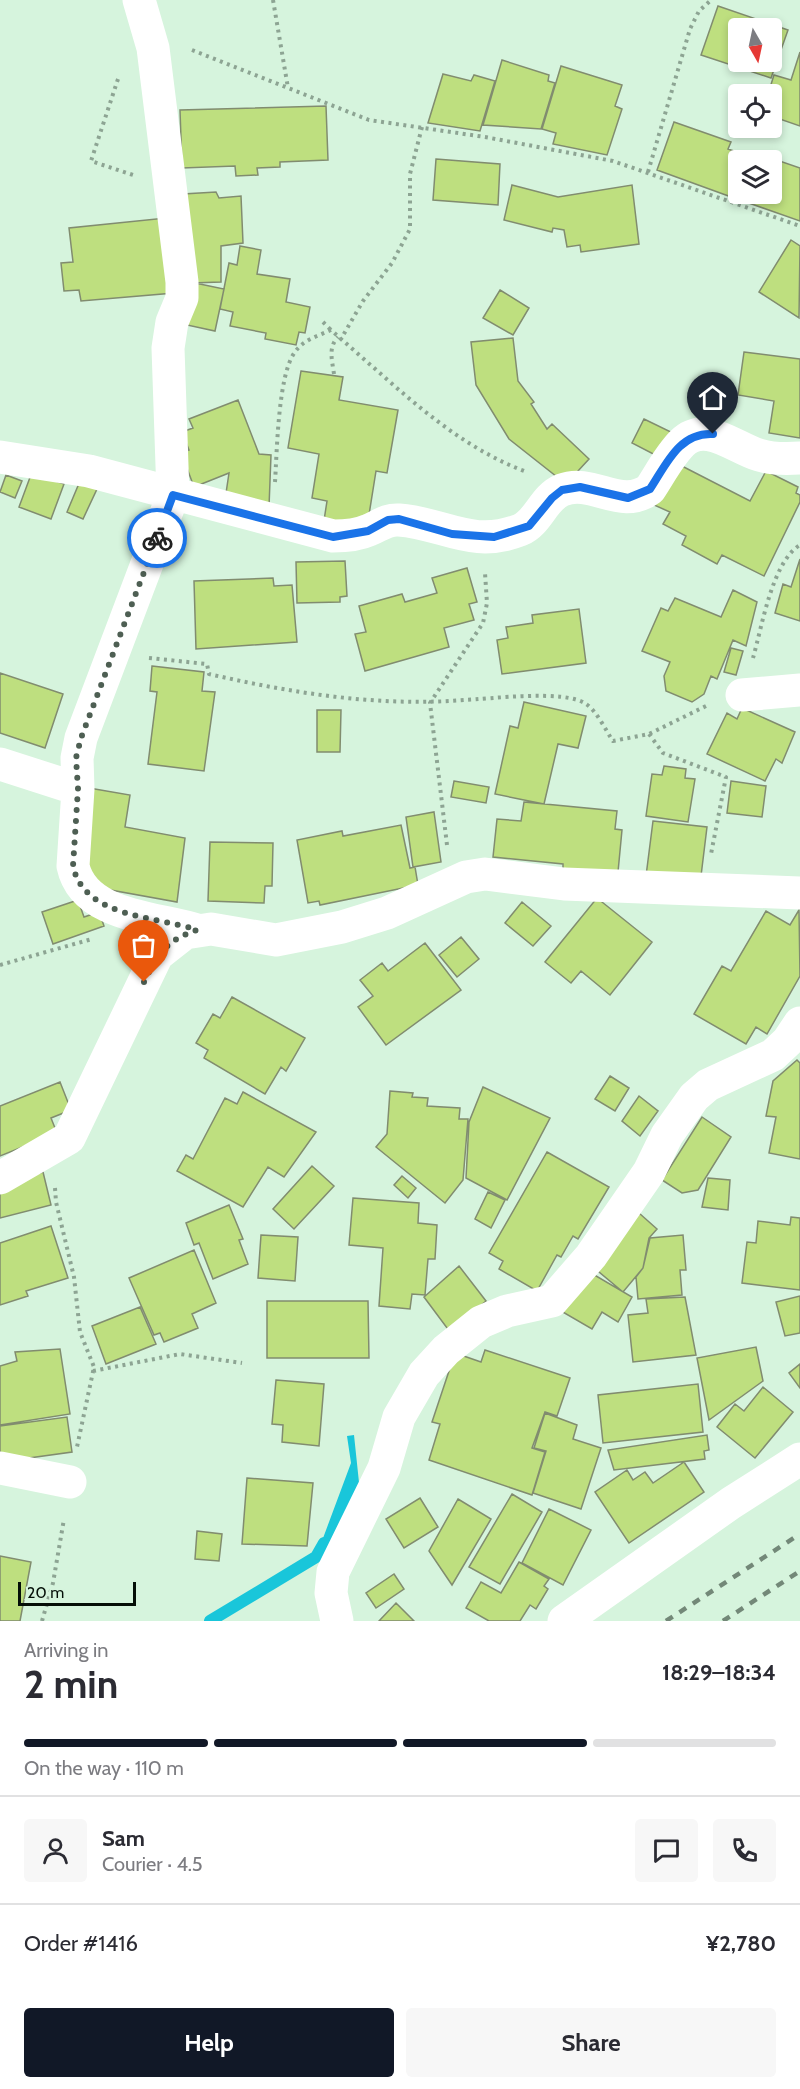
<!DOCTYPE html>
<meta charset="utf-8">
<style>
body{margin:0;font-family:Cabin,sans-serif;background:#f7f7f7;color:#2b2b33;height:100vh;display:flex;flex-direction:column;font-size:22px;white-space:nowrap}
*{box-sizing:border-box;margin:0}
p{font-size:20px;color:#7c7c81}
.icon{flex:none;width:33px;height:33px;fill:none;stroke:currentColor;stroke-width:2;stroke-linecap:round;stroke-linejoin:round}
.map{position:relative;height:1621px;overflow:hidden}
.panel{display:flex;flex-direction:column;background:#fff;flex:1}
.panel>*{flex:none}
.needle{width:39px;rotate:171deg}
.tools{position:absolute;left:728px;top:18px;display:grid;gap:12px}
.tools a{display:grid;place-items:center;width:54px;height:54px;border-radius:6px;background:#fff;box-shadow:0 3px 9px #0003;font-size:30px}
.scale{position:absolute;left:18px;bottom:15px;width:118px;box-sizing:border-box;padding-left:6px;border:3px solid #050f08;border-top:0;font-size:16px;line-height:21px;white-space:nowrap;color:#050f08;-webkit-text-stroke:4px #d6f4dd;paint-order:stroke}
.pin{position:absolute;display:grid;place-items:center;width:51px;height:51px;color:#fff;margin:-62px -26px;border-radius:50% 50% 50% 0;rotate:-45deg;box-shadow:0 0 6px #0007}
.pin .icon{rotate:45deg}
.courier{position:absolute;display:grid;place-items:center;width:60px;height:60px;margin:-30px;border:4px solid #1a73e8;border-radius:50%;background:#fff;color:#222;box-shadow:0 2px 8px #0007}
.overview em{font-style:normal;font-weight:700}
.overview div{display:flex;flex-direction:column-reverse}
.overview{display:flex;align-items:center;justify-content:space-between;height:102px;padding:0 24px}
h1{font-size:39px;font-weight:700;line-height:45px}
.bar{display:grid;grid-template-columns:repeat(4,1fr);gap:9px 6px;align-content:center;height:72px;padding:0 24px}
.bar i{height:8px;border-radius:4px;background:#e1e1e2}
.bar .on{background:#111827}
.bar p{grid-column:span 4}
.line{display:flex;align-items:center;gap:15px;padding:0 24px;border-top:2px solid #e1e1e2}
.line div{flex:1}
.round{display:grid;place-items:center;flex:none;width:63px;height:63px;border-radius:6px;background:#f7f7f7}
.button{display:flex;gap:12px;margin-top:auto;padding:12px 24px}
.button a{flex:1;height:69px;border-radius:6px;background:#111827;color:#fff;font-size:24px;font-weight:700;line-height:69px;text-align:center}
.button a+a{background:#f7f7f7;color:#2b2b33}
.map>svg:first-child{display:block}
.water{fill:#19c6da}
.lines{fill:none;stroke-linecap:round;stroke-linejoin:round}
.stream{stroke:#19c6da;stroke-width:12}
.building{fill:#bedf7f;stroke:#818c6f;stroke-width:1.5;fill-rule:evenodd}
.path{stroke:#8da493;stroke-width:4;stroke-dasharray:3 4.5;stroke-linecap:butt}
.minor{stroke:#fff;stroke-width:33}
.rail{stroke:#738878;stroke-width:4.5;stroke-dasharray:8 8;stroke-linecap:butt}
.done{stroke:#4e5f53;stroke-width:6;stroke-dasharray:0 10.8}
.route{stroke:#1a73e8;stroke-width:8}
</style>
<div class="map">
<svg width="800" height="1621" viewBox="0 0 800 1621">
<rect width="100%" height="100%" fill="#d6f4dd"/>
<path class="water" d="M354,1435L360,1492L327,1555L316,1557L351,1463L347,1436Z"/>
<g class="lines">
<path class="stream" d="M210,1621L316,1557L324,1543"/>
</g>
<path class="building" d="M718,6L788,30L771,78L701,55ZM738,28H771V62H738Z
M800,52V126L771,116V94H768L774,75L791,80Z
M502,60L549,75L548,81L555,83L541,129L483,125Z
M561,66L622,85L615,106L622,109L607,155L553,144L556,133L542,129Z
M443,74L471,81L474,75L495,81L480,131L428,123Z
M326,106L328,160L280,162V167L257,168L258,175L236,176L235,166L182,168L180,110Z
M674,122L731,142L728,149L760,160H738V194H748L745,202L657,170Z
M762,155L800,168V221L746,202L749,194H771V160H760Z
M436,159L500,164L498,205L433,200Z
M512,185L558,197L632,185L639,244L581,252L580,245L567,247L564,230L553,228L552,232L504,220Z
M216,192L219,198L241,196L243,243L221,246V282L191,283L183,194Z
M166,218L174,293L81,301L79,290L64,291L61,263L73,262L69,228Z
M791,240L800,246L799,318L759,292Z
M240,246L261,250L257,274L290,279L286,302L310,307L305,333L299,332L296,345L265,339L266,333L230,326L233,312L220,309L229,263L237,265Z
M195,283L224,289L215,331L187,325Z
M500,290L529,308L513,335L483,318Z
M513,338L518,381L534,402L531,404L547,429L552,424L589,459L566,484L509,439L476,385L471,342Z
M744,352L800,359V438L769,433L774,401L738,395Z
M301,371L343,377L339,400L398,410L387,473L376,471L368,521L323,527L327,501L312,498L319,454L288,448Z
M238,400L259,454L271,455L269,507L225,500L229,473L194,487L181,452L189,450L182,432L193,428L189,419Z
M644,419L673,433L661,458L632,443Z
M676,463L750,501L766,471L798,487L796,493L800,495V502L764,576L722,555L717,564L682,545L686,536L663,524L670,512L654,505Z
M32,472L64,484L51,519L19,507Z
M6,475L22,481L15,498L0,492Z
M80,481L97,489L83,519L67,512Z
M800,559V621L775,613L783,584L791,587Z
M345,561L347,596L340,597V602L297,603L296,562Z
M467,568L477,602L469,604L474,620L444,628L449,647L365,671L355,634L366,632L359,606L402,594L405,602L437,593L432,578Z
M273,578L274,586L292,585L297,642L196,649L194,581Z
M733,590L757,602L746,646L733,640L717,679L711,676L704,694L692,702L666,691L664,676L670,662L642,651L661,608L668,611L675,598L721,617Z
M579,609L586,663L502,674L497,640L508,638L506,627L533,623L532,615Z
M731,648L743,651L736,675L724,672Z
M152,666L204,672L202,691L215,692L204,771L148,764L157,692L150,691Z
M0,673L63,694L45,748L0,733Z
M524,702L586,716L578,748L558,744L544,804L495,794L510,726L518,728Z
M742,708L795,732L782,763L776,759L765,781L707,754L727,713L737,719Z
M317,710H341L340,752H317Z
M664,766L686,769L685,778L695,779L688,822L646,816L652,774L662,775Z
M454,781L489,787L486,803L451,797Z
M731,781L766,786L762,817L727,813Z
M89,788L130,795L125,827L185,838L177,902L94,887L83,868Z
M524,802L617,811L615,829L622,830L618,872L563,874V864L493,857L497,819L521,821Z
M434,812L441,862L413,867L406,817Z
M653,821L707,827L701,876H646Z
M401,825L410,868L415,867L418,885L320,905L319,901L308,903L297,840L342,831L343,836Z
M210,842L273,843L272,886H265L264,903L208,901Z
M597,898L652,942L610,995L581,971L571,983L545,962Z
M78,900L84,917L99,912L104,926L53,944L42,912Z
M522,902L551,926L533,946L505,923Z
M799,910L800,976L767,1034L756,1027L746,1044L694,1014L722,966L731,971L766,911L790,925Z
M461,937L479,959L457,977L439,955Z
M425,943L461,990L386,1045L358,1007L373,996L360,980L382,963L388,971Z
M232,997L305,1038L286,1071L281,1067L265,1094L204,1058L208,1050L196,1043L213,1014L220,1018Z
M797,1060L800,1063V1159L769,1153L776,1117L766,1116L773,1081Z
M610,1076L629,1088L615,1111L595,1099Z
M60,1082L71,1110L51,1118L57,1133L0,1156V1106Z
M483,1087L550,1118L507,1200L466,1178L469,1122Z
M390,1091L413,1093L412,1097L428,1098L427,1106L460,1108L459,1119H468L463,1180L445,1203L376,1147L387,1134Z
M243,1092L316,1132L284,1177L268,1167L243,1207L177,1171L186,1155L193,1159L225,1098L237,1104Z
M639,1096L658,1111L640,1136L622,1121Z
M702,1117L731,1137L698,1190L682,1193L662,1180Z
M547,1152L609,1187L578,1239L573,1236L561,1257L557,1255L537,1291L499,1269L503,1261L489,1253Z
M312,1166L334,1186L294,1229L273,1209Z
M43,1172L51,1205L0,1218V1191L16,1179Z
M402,1176L416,1188L408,1198L394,1185Z
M708,1178L730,1180L728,1210L702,1207Z
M488,1192L505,1200L491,1228L475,1219Z
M353,1198L419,1203L418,1223L437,1225L435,1259H428L425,1295L412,1294L410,1309L379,1306L383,1248L349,1245Z
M229,1205L243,1239L239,1240L248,1264L213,1279L199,1243L194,1245L186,1223Z
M639,1213L657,1229L649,1238L643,1268L623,1292L593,1267Z
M791,1217L800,1218V1290L742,1283L747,1242L756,1243L758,1221L790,1225Z
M51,1226L68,1278L26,1291L28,1296L0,1305V1243Z
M261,1235L298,1237L295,1281L258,1278Z
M683,1235L686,1270H680L682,1295L638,1299L636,1277L643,1268L650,1238Z
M194,1250L216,1303L192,1314L198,1328L164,1342L160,1333L154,1335L129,1278Z
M459,1266L486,1301L450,1332L424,1297Z
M586,1270L632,1297L618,1322L602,1312L592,1329L561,1311Z
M800,1296V1333L785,1336L776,1302Z
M685,1297L696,1355L633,1362L628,1315L648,1313L646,1299Z
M267,1301H368L369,1358H267Z
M140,1307L156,1344L106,1364L92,1326Z
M756,1347L763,1381L709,1420L697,1358Z
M60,1349L70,1414L0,1425V1366L17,1361L15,1352Z
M485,1350L570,1378L557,1416L545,1412L532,1448L545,1452L532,1495L429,1460L440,1424L432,1422L455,1353L481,1362Z
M800,1364V1388L789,1373Z
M276,1380L324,1384L319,1446L282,1442L283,1425L272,1424Z
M698,1384L703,1432L603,1443L598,1395Z
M763,1387L793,1412L755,1458L717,1427L735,1404L744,1411Z
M545,1413L577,1425L573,1439L601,1448L581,1509L533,1493L546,1451L534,1448Z
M67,1417L72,1452L0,1462V1426Z
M707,1435L709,1450L704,1451L705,1459L614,1470L608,1450Z
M684,1462L704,1492L629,1543L595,1492L627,1470L633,1480L645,1472L653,1483Z
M247,1478L313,1483L307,1546L242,1544Z
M512,1494L542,1512L500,1584L469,1567Z
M420,1498L438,1527L404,1548L386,1519Z
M458,1499L491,1519L452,1585L429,1551Z
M549,1509L591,1530L563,1585L522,1563Z
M197,1531L222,1534L219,1561L195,1559Z
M0,1556L31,1562L20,1621H0Z
M519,1562L549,1579L544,1586L548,1589L536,1609L530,1605L520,1621H489L466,1608L481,1582L501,1593Z
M394,1574L404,1589L376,1608L366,1593Z
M396,1603L414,1621H379Z"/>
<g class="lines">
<path class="path" d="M273,0L288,88
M192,50L369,120L485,137L613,161L800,226
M118,79L91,161L133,175
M422,127L410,174V229L392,263L363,301L341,339C398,388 453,444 524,471
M648,172L690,29L699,11L711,0
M323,322L331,330
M334,374C332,360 328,347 338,337
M275,482C277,452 278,374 295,352C303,340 318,336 331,330L341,339
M149,658L207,664L209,674C292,693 378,707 464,700C490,699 565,689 586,704C597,711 606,731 613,741L649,734L706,706
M753,658C762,627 772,562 800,545
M649,734L663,753L726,777L711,854
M447,845L430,703L483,623L487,603L485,573
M0,965L92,939
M55,1188L56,1202L74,1277L80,1332L94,1367L77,1447
M93,1371L180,1354L242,1363
M42,1621L53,1583L64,1519"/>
<path class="minor" d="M139,0L153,48L182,282V298L172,322L168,348L173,495L81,738L77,758L78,789L73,866C84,917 156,917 197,930
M0,457L89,471L333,536C345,536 358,535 369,530C379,526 387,519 399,520C443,523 472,549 520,530C539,522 543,498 562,490C593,478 621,511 650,489C660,474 669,456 682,443C705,420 735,448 759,455C772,459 786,459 800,458
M742,695L800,690
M0,764L78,789
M0,1178L69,1138L157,955L185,933L211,929L276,940L342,927L387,913L466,877L485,874L564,884L800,893
M0,1468L70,1482
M337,1621L331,1593L333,1572L384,1468L399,1417L424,1374L446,1350L481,1322L507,1311L552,1301L591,1256L649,1172L667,1135L694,1097L708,1085L773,1055L788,1041L800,1023
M564,1621L731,1503L800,1459"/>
<path class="rail" d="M666,1621L800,1534
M723,1621L800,1571"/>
</g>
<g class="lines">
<path class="done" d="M144,982C157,955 166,940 197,930C156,916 84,918 73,866L78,789L76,758L81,738L157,538"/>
<path class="route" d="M157,538L173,495L333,537L368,531L388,520L399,519L452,534L494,537L529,526L552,498L562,490L580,487L628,498L650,489C666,465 679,432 713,434"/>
</g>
</svg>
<div class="tools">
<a><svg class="needle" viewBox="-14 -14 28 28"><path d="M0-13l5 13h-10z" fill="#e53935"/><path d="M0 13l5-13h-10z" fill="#7c7c81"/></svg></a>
<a><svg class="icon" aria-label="locate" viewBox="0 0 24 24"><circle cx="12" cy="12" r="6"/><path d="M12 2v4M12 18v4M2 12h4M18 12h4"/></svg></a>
<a><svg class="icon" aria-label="layers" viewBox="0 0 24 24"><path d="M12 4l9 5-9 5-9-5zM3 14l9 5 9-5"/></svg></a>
</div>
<div class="scale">20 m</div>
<div class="pin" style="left:144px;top:982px;background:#ea580c"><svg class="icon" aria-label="bag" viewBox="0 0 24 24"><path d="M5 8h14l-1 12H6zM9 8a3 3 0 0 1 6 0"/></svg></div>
<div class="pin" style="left:713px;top:434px;background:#1f2937"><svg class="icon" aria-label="home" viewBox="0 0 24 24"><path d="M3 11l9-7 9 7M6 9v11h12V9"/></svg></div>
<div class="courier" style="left:157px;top:538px"><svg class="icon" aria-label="bike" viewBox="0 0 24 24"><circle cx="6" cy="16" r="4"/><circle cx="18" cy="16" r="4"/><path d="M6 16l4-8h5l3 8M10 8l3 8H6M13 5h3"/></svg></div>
</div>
<section class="panel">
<div class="overview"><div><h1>2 min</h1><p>Arriving in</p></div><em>18:29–18:34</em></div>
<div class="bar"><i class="on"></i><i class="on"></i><i class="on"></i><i></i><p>On the way · 110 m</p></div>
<div class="line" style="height:108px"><a class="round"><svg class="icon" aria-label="person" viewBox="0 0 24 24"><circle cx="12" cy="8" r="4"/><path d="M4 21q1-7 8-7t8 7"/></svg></a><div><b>Sam</b><p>Courier · 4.5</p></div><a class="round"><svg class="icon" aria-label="chat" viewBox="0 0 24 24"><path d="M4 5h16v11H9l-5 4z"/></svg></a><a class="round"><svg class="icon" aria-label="phone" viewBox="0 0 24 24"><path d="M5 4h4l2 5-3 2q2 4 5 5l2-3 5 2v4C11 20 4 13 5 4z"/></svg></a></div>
<div class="line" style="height:78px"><div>Order #1416</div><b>¥2,780</b></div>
<div class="button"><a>Help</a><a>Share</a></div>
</section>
